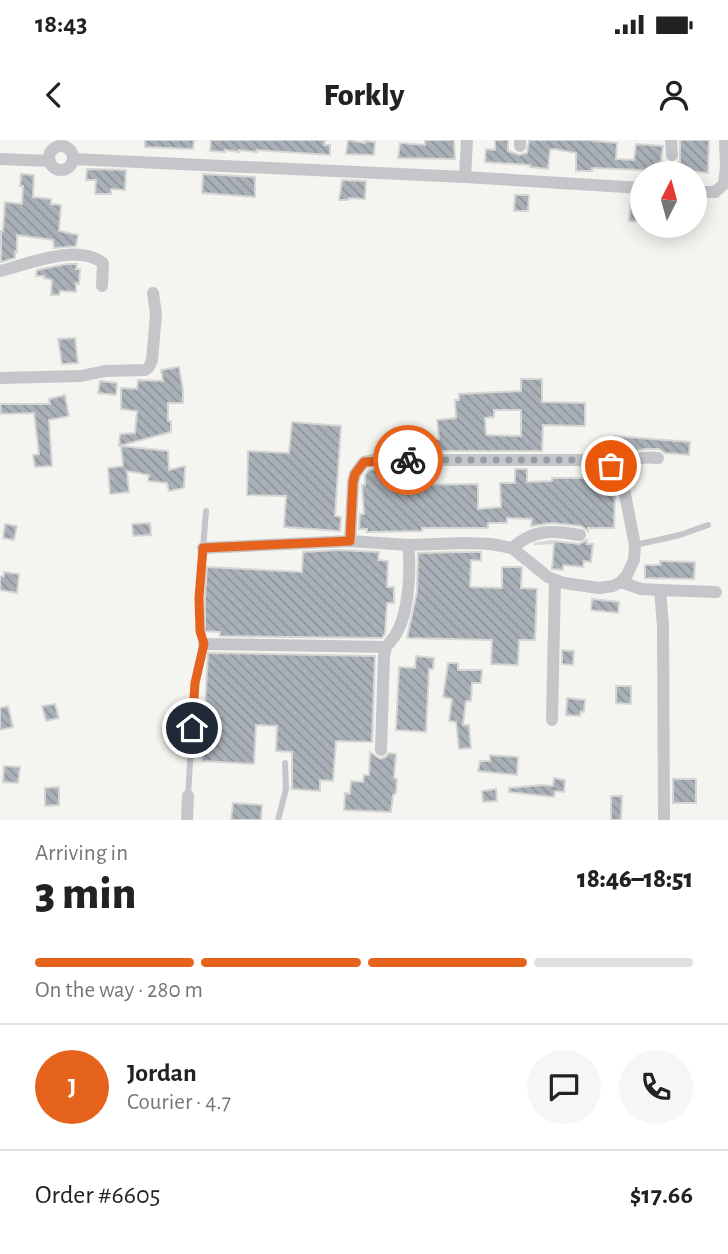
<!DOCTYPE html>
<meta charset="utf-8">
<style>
body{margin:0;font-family:"Alegreya Sans",sans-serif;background:#f6f6f6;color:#222;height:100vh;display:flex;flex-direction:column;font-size:26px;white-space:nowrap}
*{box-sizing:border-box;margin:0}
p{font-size:23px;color:#767676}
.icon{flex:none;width:38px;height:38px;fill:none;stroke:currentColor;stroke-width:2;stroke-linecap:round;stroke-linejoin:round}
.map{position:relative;height:680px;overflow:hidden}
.details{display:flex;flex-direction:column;background:#fff;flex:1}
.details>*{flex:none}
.needle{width:46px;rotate:6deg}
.buttons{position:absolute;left:630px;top:21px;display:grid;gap:14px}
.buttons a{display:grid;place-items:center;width:77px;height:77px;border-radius:50%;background:#fff;box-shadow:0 4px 18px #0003;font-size:35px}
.pin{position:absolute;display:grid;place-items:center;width:60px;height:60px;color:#fff;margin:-30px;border:4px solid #fff;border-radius:50%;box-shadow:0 2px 7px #0007}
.courier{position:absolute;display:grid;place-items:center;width:70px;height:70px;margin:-35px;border:5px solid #e6631e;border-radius:50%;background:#fff;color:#222;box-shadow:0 2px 9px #0007}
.headline em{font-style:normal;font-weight:800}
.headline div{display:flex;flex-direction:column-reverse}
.headline{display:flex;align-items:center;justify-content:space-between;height:119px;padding:0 35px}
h1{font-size:46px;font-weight:800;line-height:52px}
.bar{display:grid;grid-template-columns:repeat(4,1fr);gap:10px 7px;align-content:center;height:84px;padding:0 35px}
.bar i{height:9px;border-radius:5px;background:#e0e0e0}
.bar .active{background:#e6631e}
.bar p{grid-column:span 4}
.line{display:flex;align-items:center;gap:18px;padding:0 35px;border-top:2px solid #e0e0e0}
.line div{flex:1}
.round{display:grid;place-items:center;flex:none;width:74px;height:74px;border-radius:37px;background:#f6f6f6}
.status{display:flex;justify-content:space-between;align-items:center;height:49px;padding:0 35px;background:#fff;direction:ltr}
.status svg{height:19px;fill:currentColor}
header{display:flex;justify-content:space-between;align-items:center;height:91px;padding:0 35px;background:#fff;font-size:32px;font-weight:800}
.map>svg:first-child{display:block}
.building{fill:url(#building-back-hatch);stroke:#d5d5d3;stroke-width:2;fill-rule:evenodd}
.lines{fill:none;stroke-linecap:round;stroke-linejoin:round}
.service{stroke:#c4c6ca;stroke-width:6}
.minor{stroke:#c4c6ca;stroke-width:12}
.done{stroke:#959ea8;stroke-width:7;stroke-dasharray:0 12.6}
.route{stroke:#e6631e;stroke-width:9}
</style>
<div class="status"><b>18:43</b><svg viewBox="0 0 49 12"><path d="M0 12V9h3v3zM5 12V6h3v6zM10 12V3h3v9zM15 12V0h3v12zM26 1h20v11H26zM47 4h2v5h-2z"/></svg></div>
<header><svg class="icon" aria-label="back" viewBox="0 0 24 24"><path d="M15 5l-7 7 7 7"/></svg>Forkly<svg class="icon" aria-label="person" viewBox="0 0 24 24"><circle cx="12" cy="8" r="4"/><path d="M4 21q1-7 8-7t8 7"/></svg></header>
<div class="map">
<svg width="728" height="680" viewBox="0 0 728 680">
<defs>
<pattern id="building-back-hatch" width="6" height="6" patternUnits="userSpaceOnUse" patternTransform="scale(1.75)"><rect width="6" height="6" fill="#a9b0b7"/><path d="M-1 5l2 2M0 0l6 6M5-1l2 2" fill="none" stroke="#8d949a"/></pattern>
</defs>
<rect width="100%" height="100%" fill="#f4f4f0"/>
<path class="building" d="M145,0H194L193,9L145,7Z
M211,0H325L324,5H330V15L257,10V12L239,10V12L225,10V12L210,11Z
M348,0L365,3V1L375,2L374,15L346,14Z
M425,0H454L455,19L398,18L400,3L425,5Z
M495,0H508V11L519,15L527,13L529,0H586L617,3L616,19L634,20L636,4L663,6L661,21L672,24L680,22V0H709L708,33L689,31L687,33H642V30L592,28V31H576V13L554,9L550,10L548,29L530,27V25L485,22L486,9L495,10Z
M87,29L126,30L125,50L111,49V54H95L96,40H86Z
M21,34L34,35L33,57L51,59V64L61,65L59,91L78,95L76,106L54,108L53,100L17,95V112L15,111V118L1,122V91H3L5,62L22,64L23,46H20Z
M203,34L255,37V57L202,53Z
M342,40L366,41L365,59L349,58L348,60H339Z
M515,55H529L528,71H514Z
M631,59L642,60V82L629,81Z
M67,124H77L76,129H80L79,144L76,143V152L60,151L59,155H51L52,140L44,138V136H36L37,130Z
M75,198L78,223L62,224L58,199Z
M179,227L183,250V263H168V281H171V292L119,306L120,294L135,293L137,271L121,269V248L137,249L138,240L163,241L161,230Z
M521,239H542V262L585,263V286L543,285L542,311H392V299H439L437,280L456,278L455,260H459V254L521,251ZM494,270H521V296L486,295L485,278L494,277Z
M100,241L117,243L116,255L98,253Z
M65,255L69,276L49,280L52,326L35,327L33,315L39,314L34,273L1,274L0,264H50L49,259Z
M292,282L341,286L335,376L341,377L340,391L284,387L286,356L247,355L248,311L289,313Z
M614,296L690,302L689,315L665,313L659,309H645L635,311L613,309Z
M121,306L168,311L169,330L185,326L184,348L169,351L167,343L148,341L149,335L127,331L129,352L110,354L108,328L123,326Z
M375,329H411V345L478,344V369L501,367L500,343H515V329H527V342L552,341V338H595L594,349L615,350L614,388H588V391L581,386L552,383L531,386L532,379L507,378V383H488V388H422V391L367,392V389H359L360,374H364L362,345H365V335L369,330Z
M150,383L151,395L133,396L132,384Z
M5,384L17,386L14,400L3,398Z
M587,400V404H593L591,422L584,421L583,427L563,425V430L552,429L554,403L534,404L552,401L579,404Z
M338,410L379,412L378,420L388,421L387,447H394V463H387L385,494L382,498L220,496V492L205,491V458L207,427L302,432L303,412Z
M465,412H481V421L471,420L470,447L502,448V427H522L521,448L537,449L535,500H519L518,525L491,524L492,500L407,498L417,452L418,413Z
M660,421L695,422L694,439L645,438V425H660Z
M4,432L19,434L17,453L0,450V437L4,436Z
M592,459L619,462L618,473L591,470Z
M562,510L574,511L573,525L562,524Z
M208,513L375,516L372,602L336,601L333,641L320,640V651L292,649V612L276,611L277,586L256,585L254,624L202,621Z
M416,516L434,518L433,529H429L426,592L396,590L399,527L415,528Z
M448,523H458V530H482L481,543H472L471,561H466L463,585H469L471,608L459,609L456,582L449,581L452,559L443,557Z
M616,546H631V564L616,563Z
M567,558L585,560L584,572L581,571L580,576L566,575Z
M55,564L59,578L46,581L42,566Z
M8,566L13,587L0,590V568Z
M370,612L380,619L386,617L389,613L396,614L394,638L397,639L396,653L393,655L391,672L344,670L345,653L350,654L351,641L363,642L364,635H369Z
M490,615L518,617L517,635L478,631L480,621H490Z
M4,626L20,627L18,643L3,642Z
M554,638L565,640L564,652L555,651L554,657L509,652V648L542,645L553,646Z
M673,639H696V663H673Z
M59,647V665L45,666V648Z
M496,649L497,661L483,662L482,651Z
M611,656H622L621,680H611Z
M233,663L262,665L261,680H231Z"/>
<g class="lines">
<path class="service" d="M635,405L680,395L708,385
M188,656L195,543L204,504L199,491V458L206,371
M278,680L286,649L285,623"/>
<path class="minor" d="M671,0L672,15
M520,6V0
M49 18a12 12 0 1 1 24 0a12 12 0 1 1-24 0Z
M0,19L50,21
M73,19L465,37L642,48
M465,37L467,0
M695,52H715L724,44L726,27L725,0
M0,131C29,124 76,103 103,123L102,146
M0,238L81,236L105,231L145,230L149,227L152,220L156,174L153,153
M621,334C635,319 637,316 658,318
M203,408L350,401L408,405L465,403L491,404L512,408L548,437L564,443L599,448L613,446L621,442L627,435L634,420L635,405L621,334C606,322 596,321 578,320H374L364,322L355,334L353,342L350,401
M512,408C534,389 552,390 580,395
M621,442L641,449L660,450
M204,504L386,507C389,503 394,498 396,494C409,472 411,430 408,405
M552,580L555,440
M381,610L384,516L386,507
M187,680L188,656
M664,680L663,486L660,450L716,452"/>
</g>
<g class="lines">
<path class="done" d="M408,320H578L598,321L611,326"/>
<path class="route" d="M192,588L195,543L204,504L200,491L199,458L203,408L350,401L353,342L355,334L364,322L408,320"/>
</g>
</svg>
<div class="buttons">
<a><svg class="needle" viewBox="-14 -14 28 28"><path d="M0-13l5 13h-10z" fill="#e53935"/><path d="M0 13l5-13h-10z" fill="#767676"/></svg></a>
</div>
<div class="pin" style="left:611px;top:326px;background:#ea580c"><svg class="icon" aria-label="bag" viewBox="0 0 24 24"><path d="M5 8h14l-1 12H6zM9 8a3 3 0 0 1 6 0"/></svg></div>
<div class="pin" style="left:192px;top:588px;background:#1f2937"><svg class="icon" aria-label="home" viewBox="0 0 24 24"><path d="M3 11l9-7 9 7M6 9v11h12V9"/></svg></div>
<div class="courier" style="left:408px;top:320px"><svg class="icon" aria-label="bike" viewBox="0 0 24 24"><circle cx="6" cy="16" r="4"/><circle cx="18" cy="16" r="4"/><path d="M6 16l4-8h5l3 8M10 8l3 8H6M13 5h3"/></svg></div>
</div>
<section class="details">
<div class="headline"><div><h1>3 min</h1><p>Arriving in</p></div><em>18:46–18:51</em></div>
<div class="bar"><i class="active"></i><i class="active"></i><i class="active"></i><i></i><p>On the way · 280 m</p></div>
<div class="line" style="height:126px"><b class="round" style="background:#e6631e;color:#fff">J</b><div><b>Jordan</b><p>Courier · 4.7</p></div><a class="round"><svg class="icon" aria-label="chat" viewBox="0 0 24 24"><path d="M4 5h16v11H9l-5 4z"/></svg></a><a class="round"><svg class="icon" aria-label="phone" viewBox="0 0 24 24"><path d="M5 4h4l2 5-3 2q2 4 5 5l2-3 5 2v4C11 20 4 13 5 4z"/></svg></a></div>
<div class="line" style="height:91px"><div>Order #6605</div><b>$17.66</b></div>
</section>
